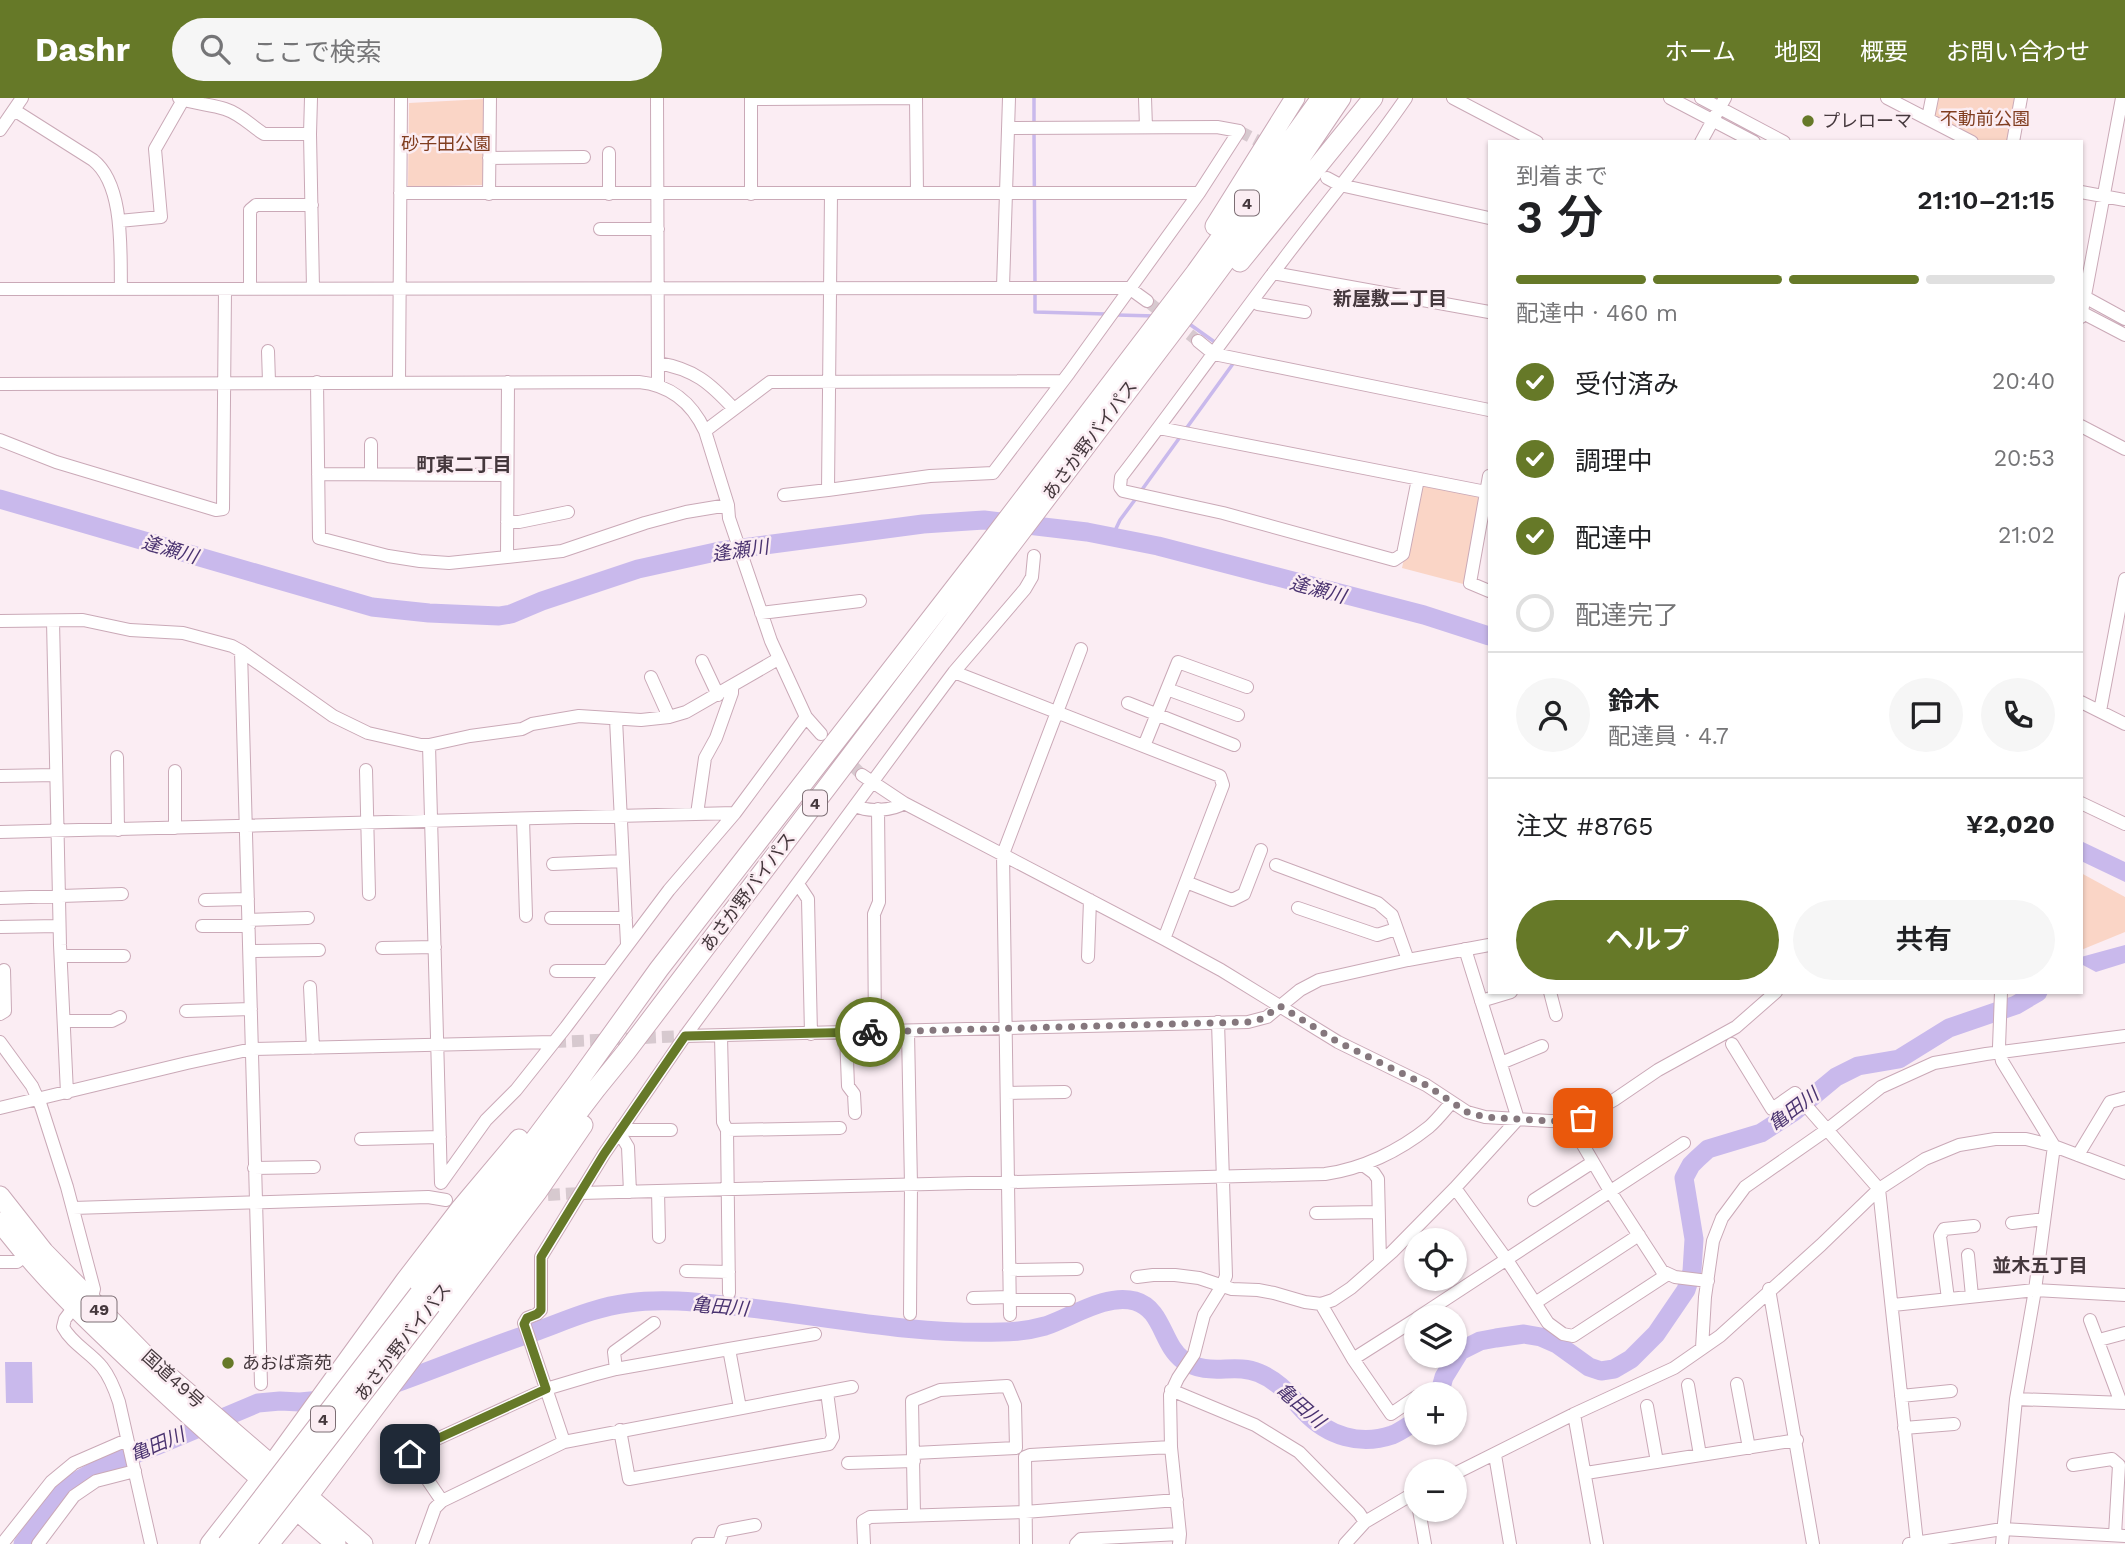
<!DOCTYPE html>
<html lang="ja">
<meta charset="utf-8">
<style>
body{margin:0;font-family:"Work Sans","Noto Sans JP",sans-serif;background:#f6f6f6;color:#202124;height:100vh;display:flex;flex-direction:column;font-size:26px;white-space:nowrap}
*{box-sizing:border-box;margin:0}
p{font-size:23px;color:#757577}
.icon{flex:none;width:38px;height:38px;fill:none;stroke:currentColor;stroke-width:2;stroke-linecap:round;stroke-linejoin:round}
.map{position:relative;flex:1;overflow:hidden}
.side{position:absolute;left:1488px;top:42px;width:595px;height:854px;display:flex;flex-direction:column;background:#fff;border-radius:0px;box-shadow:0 2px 5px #0004}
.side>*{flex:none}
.buttons{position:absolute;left:1404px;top:1130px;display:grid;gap:14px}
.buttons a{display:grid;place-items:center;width:63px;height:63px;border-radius:50%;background:#fff;box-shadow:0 2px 5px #0004;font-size:35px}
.pin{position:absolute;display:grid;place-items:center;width:60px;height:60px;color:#fff;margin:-30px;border-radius:14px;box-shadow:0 4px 10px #0006}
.courier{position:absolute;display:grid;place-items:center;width:70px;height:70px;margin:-35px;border:5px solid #667928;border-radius:50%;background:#fff;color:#222;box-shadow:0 2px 9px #0007}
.head em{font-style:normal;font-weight:600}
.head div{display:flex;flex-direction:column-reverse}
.head{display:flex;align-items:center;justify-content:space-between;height:119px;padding:0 28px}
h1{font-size:46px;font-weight:600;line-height:52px}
.bar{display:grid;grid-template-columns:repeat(4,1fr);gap:10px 7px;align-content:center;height:84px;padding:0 28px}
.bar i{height:9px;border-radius:5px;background:#e0e0e0}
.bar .active{background:#667928}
.bar p{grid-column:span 4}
.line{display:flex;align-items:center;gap:18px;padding:0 28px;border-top:2px solid #e0e0e0}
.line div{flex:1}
.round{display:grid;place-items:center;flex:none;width:74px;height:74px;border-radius:37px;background:#f6f6f6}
ol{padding:0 28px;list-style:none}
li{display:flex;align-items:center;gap:21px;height:77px}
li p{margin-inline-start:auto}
li .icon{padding:7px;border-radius:50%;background:#667928;color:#fff;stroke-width:4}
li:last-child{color:#757577}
li i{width:38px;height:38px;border:4px solid #e0e0e0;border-radius:50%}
.action{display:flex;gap:14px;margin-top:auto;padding:14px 28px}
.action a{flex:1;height:80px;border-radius:42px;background:#667928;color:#fff;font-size:28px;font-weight:600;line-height:80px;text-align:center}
.action a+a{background:#f6f6f6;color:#202124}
header{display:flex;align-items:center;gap:42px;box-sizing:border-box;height:98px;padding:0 35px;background:#667928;color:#fff}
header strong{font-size:33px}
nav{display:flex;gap:38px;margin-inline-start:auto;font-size:24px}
.search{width:490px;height:63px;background:#f6f6f6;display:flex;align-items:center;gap:18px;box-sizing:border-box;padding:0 24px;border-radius:38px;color:#757577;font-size:26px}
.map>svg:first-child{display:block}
.green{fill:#fad5c6}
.water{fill:#c9b9ec}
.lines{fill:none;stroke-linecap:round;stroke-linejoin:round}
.stream{stroke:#c9b9ec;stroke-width:3.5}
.river{stroke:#c9b9ec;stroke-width:19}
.minor-tunnel{stroke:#d7c9cf;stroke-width:12;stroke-dasharray:12 6;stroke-linecap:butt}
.minor-casing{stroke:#caa9b7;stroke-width:14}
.highway-casing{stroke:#caa9b7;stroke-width:21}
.minor{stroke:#fff;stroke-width:12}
.highway{stroke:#fff;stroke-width:19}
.highway-bridge-casing{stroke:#caa9b7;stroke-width:21;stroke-linecap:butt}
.highway-bridge{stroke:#fff;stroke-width:19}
.done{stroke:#85777d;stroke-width:7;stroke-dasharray:0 12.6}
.route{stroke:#667928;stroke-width:9}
.poi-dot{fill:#667928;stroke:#fbedf3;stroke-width:2.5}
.labels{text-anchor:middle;stroke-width:5;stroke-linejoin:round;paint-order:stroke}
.shield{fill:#fbedf3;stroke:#7c6e74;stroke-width:2}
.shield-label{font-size:16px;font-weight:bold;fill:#45383d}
.park-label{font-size:18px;fill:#803d1f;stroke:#fbedf3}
.poi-label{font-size:18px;fill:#45383d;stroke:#fbedf3;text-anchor:start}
.street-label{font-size:18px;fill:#45383d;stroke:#fbedf3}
.neighbourhood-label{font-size:19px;font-weight:bold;fill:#45383d;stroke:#fbedf3}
.water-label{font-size:19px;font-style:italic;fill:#4a3370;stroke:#fbedf3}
</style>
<header>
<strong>Dashr</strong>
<div class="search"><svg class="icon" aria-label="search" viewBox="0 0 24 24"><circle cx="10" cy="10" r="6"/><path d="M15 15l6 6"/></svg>ここで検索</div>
<nav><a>ホーム</a><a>地図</a><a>概要</a><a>お問い合わせ</a></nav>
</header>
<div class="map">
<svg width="2125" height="1446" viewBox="0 0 2125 1446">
<rect width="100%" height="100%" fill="#fbedf3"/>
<path class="green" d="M1937,0H2015L2007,44H1983L1937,21L1934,16Z
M484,1L483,87L408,89L409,5Z
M1420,384L1483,396L1467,487L1402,470Z
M2081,775L2125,799V834L2081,852Z"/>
<path class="water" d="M2081,743L2125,764V784L2081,763Z
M2125,847V865L2096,874L2081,866V859Z
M5,1264H32L33,1305H6Z"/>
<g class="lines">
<path class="stream" d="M1034,0V26
M1034,34L1035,187
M1035,195V214L1106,216
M1117,217L1155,218
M1188,225L1216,245
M1141,393L1235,263
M1112,439L1120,422L1137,399"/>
<path class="river" d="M0,401L372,509L429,515L499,518L511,516L542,503L638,471L720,453L923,426L984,422L1087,434L1158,448L1424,517L1489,538
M385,1289C436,1271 486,1250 537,1233C567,1222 596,1209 628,1205C669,1199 710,1206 751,1210C833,1220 917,1237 1001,1234C1016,1234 1031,1232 1045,1228C1072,1219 1106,1195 1135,1203C1163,1211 1162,1247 1183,1262C1209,1280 1233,1264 1259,1275C1279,1283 1290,1298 1305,1314C1328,1338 1360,1348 1392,1337C1400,1334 1408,1328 1416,1323
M1439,1297L1444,1279L1460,1253L1480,1243L1496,1240L1524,1236L1541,1239L1557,1246L1589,1269L1601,1273L1614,1271L1631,1261L1656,1236L1686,1192L1692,1173L1694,1141L1684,1080L1691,1067L1697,1061L1708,1051L1761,1035L1795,1013L1836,979L1858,968L1899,961L1949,930L2016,907L2038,894
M23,1446L65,1390L100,1370L156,1348L258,1305L280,1303L300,1304L332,1301"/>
<path class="minor-tunnel" d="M1239,33L1270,49
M1147,203L1198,243
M828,643L862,677
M554,944L685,938
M530,1098L580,1095"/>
<defs>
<path id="minor" d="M179,0C194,6 210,6 225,11C241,16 251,28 264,36H310L313,190
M657,0L658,287
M751,0V96
M916,0L917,95
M1145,0L1146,29
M1406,0C1367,57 1322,110 1280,166C1226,237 1175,309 1121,379L1120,389L1123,393L1223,415L1394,462L1403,456L1418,381
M1453,0L1537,44
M1670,0L1754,44
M1701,0L1784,44
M1887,0L1972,44
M751,1L916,0
M14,12L93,62C125,87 120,155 121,191
M1928,20L1932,0
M0,32L22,0
M310,36L311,0
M1701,44L1725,0
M2013,44L2021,0
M609,55V96
M489,60L584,59
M1327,80L1340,87L1489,120
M2081,94L2125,102
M400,95H1199
M489,96L490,0
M831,96L828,392L930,378L993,375L1069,275L1199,95L1239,33L1217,29L1008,30
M119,123L161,119L155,51L183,2
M600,131H658
M1273,175L1489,214
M1003,189L1009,0
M0,191L1129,190L1147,203
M250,191V112L256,107H312
M2081,197L2125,221
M1253,202L1258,206L1305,214
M2081,214L2125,237
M2081,219L2122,0
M1198,243L1214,256L1489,312
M268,253L269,284
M658,265C694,271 710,285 734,311
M317,284L319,440L388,458L420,463L449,465L507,459L508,284
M399,284L401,0
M0,286L639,284C670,287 692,305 705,333L770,284L1062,283
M2081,328L2125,351
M1159,330L1486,394
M705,333L728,407L729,420L771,543L806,619L821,636
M0,342L56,364L216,412L223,411L225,192
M371,346V376
M318,376L507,377
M1489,378L1470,485L1489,493
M784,397L828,392
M507,424H519L568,414
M507,459L562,453L645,425L686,414L728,407
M761,515L860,503
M0,523L83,522L130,532L183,535L232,548L241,553L261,1286
M53,523L60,847L67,995
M241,553L333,618L368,635L421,647H429
M778,561L686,614L669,619L641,622L579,618L532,626L522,631L470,638L429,647L441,1085L486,1022L516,992L566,929L669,792L735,715L806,619
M702,563L718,597
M954,574L1220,678L1223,687L1164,841
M651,579L669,619
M1167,591L1238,617
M2081,604L2125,626
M1128,605L1234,647
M2100,613L2125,481
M616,621L627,846
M1144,648L1178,564L1247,589
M117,659L118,732
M366,672L369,796
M175,673V730
M862,677L904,705L1164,841L1221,872L1338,944L1426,987L1467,1014L1485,1019L1550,1023H1569L1582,1020L1614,1002L1658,972L1736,929L1776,894
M0,678L56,677
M2081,705L2125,726
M856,708C867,714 893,713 904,705
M697,716L705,660L716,640L732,595V588
M523,721L526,818
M0,734L735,715
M553,766L623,763
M1276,767L1378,805L1392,817L1408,862
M1186,784L1232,802L1244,796L1261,752
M798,786L808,801L811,936
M0,800L122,796
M205,802L248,801
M1298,810L1377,837L1396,831
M551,820H626
M249,822L308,820
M202,828H249
M0,829L59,828
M382,850L435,849
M250,853L319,852
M61,858H124
M1088,859L1090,802
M556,873H607
M310,889L313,950
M1550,894L1556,917
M2001,894L1999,949L2002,963L2054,1048L2125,1075
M1481,903L1511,894
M186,913L251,911
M0,916L5,913L4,872
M64,923H112L120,919
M875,934L874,816L879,804L878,711
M908,934L911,1087L910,1216
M846,935L848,988L854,996L855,1015
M685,938L1248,924L1267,919L1300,892L1319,882L1408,862L1489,847
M721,938L723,1024L727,1032L729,1195
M0,944L32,988L41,1008L67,1089L94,1191L91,1203
M1732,946L1772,1011L1795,995L1879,1091L1917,1445
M1501,965L1542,948
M1007,995L1065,994
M0,1010L187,965L252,951L554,944
M1569,1023L1610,1093L1662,1173L1675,1179L1708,1183
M622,1029L630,1032H671
M727,1032L840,1030
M619,1034L628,1049L630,1094
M361,1041L440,1039
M2078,1057L2110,1004L2125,1000
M1363,1067L1374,1075L1378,1081L1380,1164
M254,1070L314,1069
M1455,1090L1507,1162L1548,1225L1563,1236L1573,1238L1668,1176
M658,1093L659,1139
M580,1095L1325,1076C1362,1071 1399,1053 1429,1029C1437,1022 1444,1013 1451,1005
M1534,1102L1593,1064
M73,1110L428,1099L446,1102
M1316,1115L1378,1114
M2012,1125L2044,1121
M1968,1157L1972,1198
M0,1164H17L25,1158
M1009,1172L1077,1171
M686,1173L729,1174
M1137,1179L1153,1177H1175L1199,1180L1232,1191L1258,1192L1274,1195L1305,1204L1321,1206L1333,1202L1351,1190L1392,1154L1455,1090L1518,1021L1465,851
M1769,1191L1813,1446
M973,1200L1010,1199
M1948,1201L1940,1138L1944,1131L1974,1128
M1010,1202H1069
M1535,1205L1639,1137
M1321,1206L1353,1261L1391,1316L1416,1299
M1893,1207L2035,1192L2125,1197
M74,1209L65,1221L63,1229C72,1246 90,1254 102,1269C110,1279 115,1292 119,1304L151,1446
M1010,1217L1003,756L1081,551
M1417,1220L1684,1045
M2090,1222L2121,1305
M2099,1242L2125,1235
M1702,1250L1705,1199L1713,1143L1722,1120L1745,1089L1828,1031L1881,989L1934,965L1986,956L2125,938
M729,1251L815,1236
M1353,1261L1416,1221
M616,1271L614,1254L654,1225
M1737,1286L1749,1350
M1688,1287L1700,1357
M1171,1292L1255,1327L1299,1354L1359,1415L1365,1424
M1901,1298L1951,1293
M2016,1301L2125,1305
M1647,1308L1657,1364
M1574,1316L1597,1446
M1904,1330L1954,1326
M620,1332L629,1381L829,1346L833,1339L827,1294
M564,1344L524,1225L527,1220L537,1216L541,1212V1159L604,1056L685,938L913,629L954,574L1025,491L1032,479L1034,458
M1495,1357L1510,1446
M848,1365L914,1363
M2073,1367L2112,1361L2119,1367L2115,1437
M1586,1375L1797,1342
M1454,1376L1574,1316L1674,1270L1720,1238L1821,1147L1879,1091L1925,1061L1959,1047L1995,1041H2026L2054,1048L2035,1192L2016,1301L2002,1446
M442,1403L410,1356L428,1345L546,1291L593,1277L616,1271L729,1251L740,1310
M1419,1412L1425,1446
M914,1417L912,1303L940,1292L1007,1288L1015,1307L1016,1350L914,1355
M719,1445L723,1433L755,1427
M2,1446L51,1384L74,1365L127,1342
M38,1446L74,1398L96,1383L135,1373
M422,1446L435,1410L442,1403L564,1344L852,1289
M698,1446H719
M864,1446L863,1423L870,1419L1025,1414L1177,1402
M1026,1446L1025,1359L1030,1357L1171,1349
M1076,1446L1081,1441L1180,1436
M1179,1446L1180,1436L1171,1349L1170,1297L1178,1280L1194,1256L1204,1217L1222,1188L1226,1178L1218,924
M1345,1446L1365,1424L1416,1394
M1909,1446L2002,1431L2125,1438"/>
<path id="highway" d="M1215,128L1295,0
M1240,164L1373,0
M0,1098L44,1154L151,1263L363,1446
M0,1124C39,1176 85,1220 132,1264C198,1327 267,1387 336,1446
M419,1196L577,985L659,871L981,456L1196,174L1321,0
M431,1207L596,991L626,954L1193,207L1284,84L1341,0
M210,1446L271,1368L405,1183L461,1110L519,1041
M269,1446L309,1397L537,1094L583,1027"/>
</defs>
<use href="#minor" class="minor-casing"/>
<use href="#highway" class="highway-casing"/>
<use href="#minor" class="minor"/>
<use href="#highway" class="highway"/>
<defs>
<path id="highway-bridge" d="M227,1446L419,1196
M246,1446L431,1207"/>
</defs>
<use href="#highway-bridge" class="highway-bridge-casing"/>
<use href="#highway-bridge" class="highway-bridge"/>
</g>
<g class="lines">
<path class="done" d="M870,934L1248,924L1261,921L1280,908L1338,944L1426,987L1467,1014L1485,1019L1549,1023H1569L1583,1020"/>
<path class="route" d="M410,1356L428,1345L546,1291L524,1226L527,1220L537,1216L541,1212V1159L604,1056L685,938L870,934"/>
</g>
<g class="poi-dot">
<circle cx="1808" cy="23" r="7"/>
<circle cx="228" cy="1265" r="7"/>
</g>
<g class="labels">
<g class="shield">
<rect x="1235" y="92.5" width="24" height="25" rx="5"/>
<rect x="803" y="692.5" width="24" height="25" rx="5"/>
<rect x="81.5" y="1198.5" width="35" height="25" rx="5"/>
<rect x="311" y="1308.5" width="24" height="25" rx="5"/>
</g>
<g class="shield-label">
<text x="1247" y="111">4</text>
<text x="815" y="711">4</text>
<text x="99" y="1217">49</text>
<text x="323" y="1327">4</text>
</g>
<g class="park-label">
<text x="1985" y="27">不動前公園</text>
<text x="446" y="52">砂子田公園</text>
</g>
<g class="poi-label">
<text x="1822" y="29">プレローマ</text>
<text x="242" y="1271">あおば斎苑</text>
</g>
<g class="street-label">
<text transform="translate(1090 342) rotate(-53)" y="6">あさか野バイパス</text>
<text transform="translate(748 794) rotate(-53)" y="6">あさか野バイパス</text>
<text transform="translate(403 1244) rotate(-52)" y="6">あさか野バイパス</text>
<text transform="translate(173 1281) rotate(42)" y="6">国道49号</text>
</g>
<g class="neighbourhood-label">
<text x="1390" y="207">新屋敷二丁目</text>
<text x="464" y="373">町東二丁目</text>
<text x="2040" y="1174">並木五丁目</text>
</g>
<g class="water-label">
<text transform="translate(170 451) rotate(16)" y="7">逢瀬川</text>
<text transform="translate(740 452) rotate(-8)" y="7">逢瀬川</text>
<text transform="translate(1318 491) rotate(15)" y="7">逢瀬川</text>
<text transform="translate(1793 1011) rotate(-37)" y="7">亀田川</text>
<text transform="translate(720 1208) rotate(5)" y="7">亀田川</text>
<text transform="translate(1301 1307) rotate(41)" y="7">亀田川</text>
<text transform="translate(157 1346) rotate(-23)" y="7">亀田川</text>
</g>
</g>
</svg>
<div class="buttons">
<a><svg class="icon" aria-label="locate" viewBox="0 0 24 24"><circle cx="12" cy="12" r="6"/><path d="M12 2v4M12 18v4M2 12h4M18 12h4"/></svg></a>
<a><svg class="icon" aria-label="layers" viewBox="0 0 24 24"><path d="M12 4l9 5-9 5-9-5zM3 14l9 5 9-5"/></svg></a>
<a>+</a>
<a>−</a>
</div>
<div class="pin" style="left:1583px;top:1020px;background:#ea580c"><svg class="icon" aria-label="bag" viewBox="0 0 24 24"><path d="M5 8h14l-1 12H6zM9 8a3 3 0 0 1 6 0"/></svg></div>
<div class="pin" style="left:410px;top:1356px;background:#1f2937"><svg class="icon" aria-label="home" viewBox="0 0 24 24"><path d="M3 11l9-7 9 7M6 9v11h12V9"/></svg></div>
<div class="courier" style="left:870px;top:934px"><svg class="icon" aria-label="bike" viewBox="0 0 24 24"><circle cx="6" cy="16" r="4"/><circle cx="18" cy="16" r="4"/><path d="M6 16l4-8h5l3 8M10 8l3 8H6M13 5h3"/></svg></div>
<section class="side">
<div class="head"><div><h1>3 分</h1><p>到着まで</p></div><em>21:10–21:15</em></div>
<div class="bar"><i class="active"></i><i class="active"></i><i class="active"></i><i></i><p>配達中 · 460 m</p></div>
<ol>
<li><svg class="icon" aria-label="check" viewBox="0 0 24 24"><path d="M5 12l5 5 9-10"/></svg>受付済み<p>20:40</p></li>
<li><svg class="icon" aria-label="check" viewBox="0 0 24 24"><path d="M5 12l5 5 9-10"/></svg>調理中<p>20:53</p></li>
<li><svg class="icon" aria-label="check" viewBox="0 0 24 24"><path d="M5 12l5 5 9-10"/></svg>配達中<p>21:02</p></li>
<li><i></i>配達完了</li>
</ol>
<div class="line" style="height:126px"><a class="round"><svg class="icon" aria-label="person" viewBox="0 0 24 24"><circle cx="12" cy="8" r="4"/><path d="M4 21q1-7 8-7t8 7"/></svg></a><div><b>鈴木</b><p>配達員 · 4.7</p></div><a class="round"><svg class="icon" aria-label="chat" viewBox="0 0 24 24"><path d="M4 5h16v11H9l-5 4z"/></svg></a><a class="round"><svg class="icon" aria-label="phone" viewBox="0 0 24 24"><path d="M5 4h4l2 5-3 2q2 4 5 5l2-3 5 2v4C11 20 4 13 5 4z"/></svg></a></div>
<div class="line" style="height:91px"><div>注文 #8765</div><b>¥2,020</b></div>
<div class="action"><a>ヘルプ</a><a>共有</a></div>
</section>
</div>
